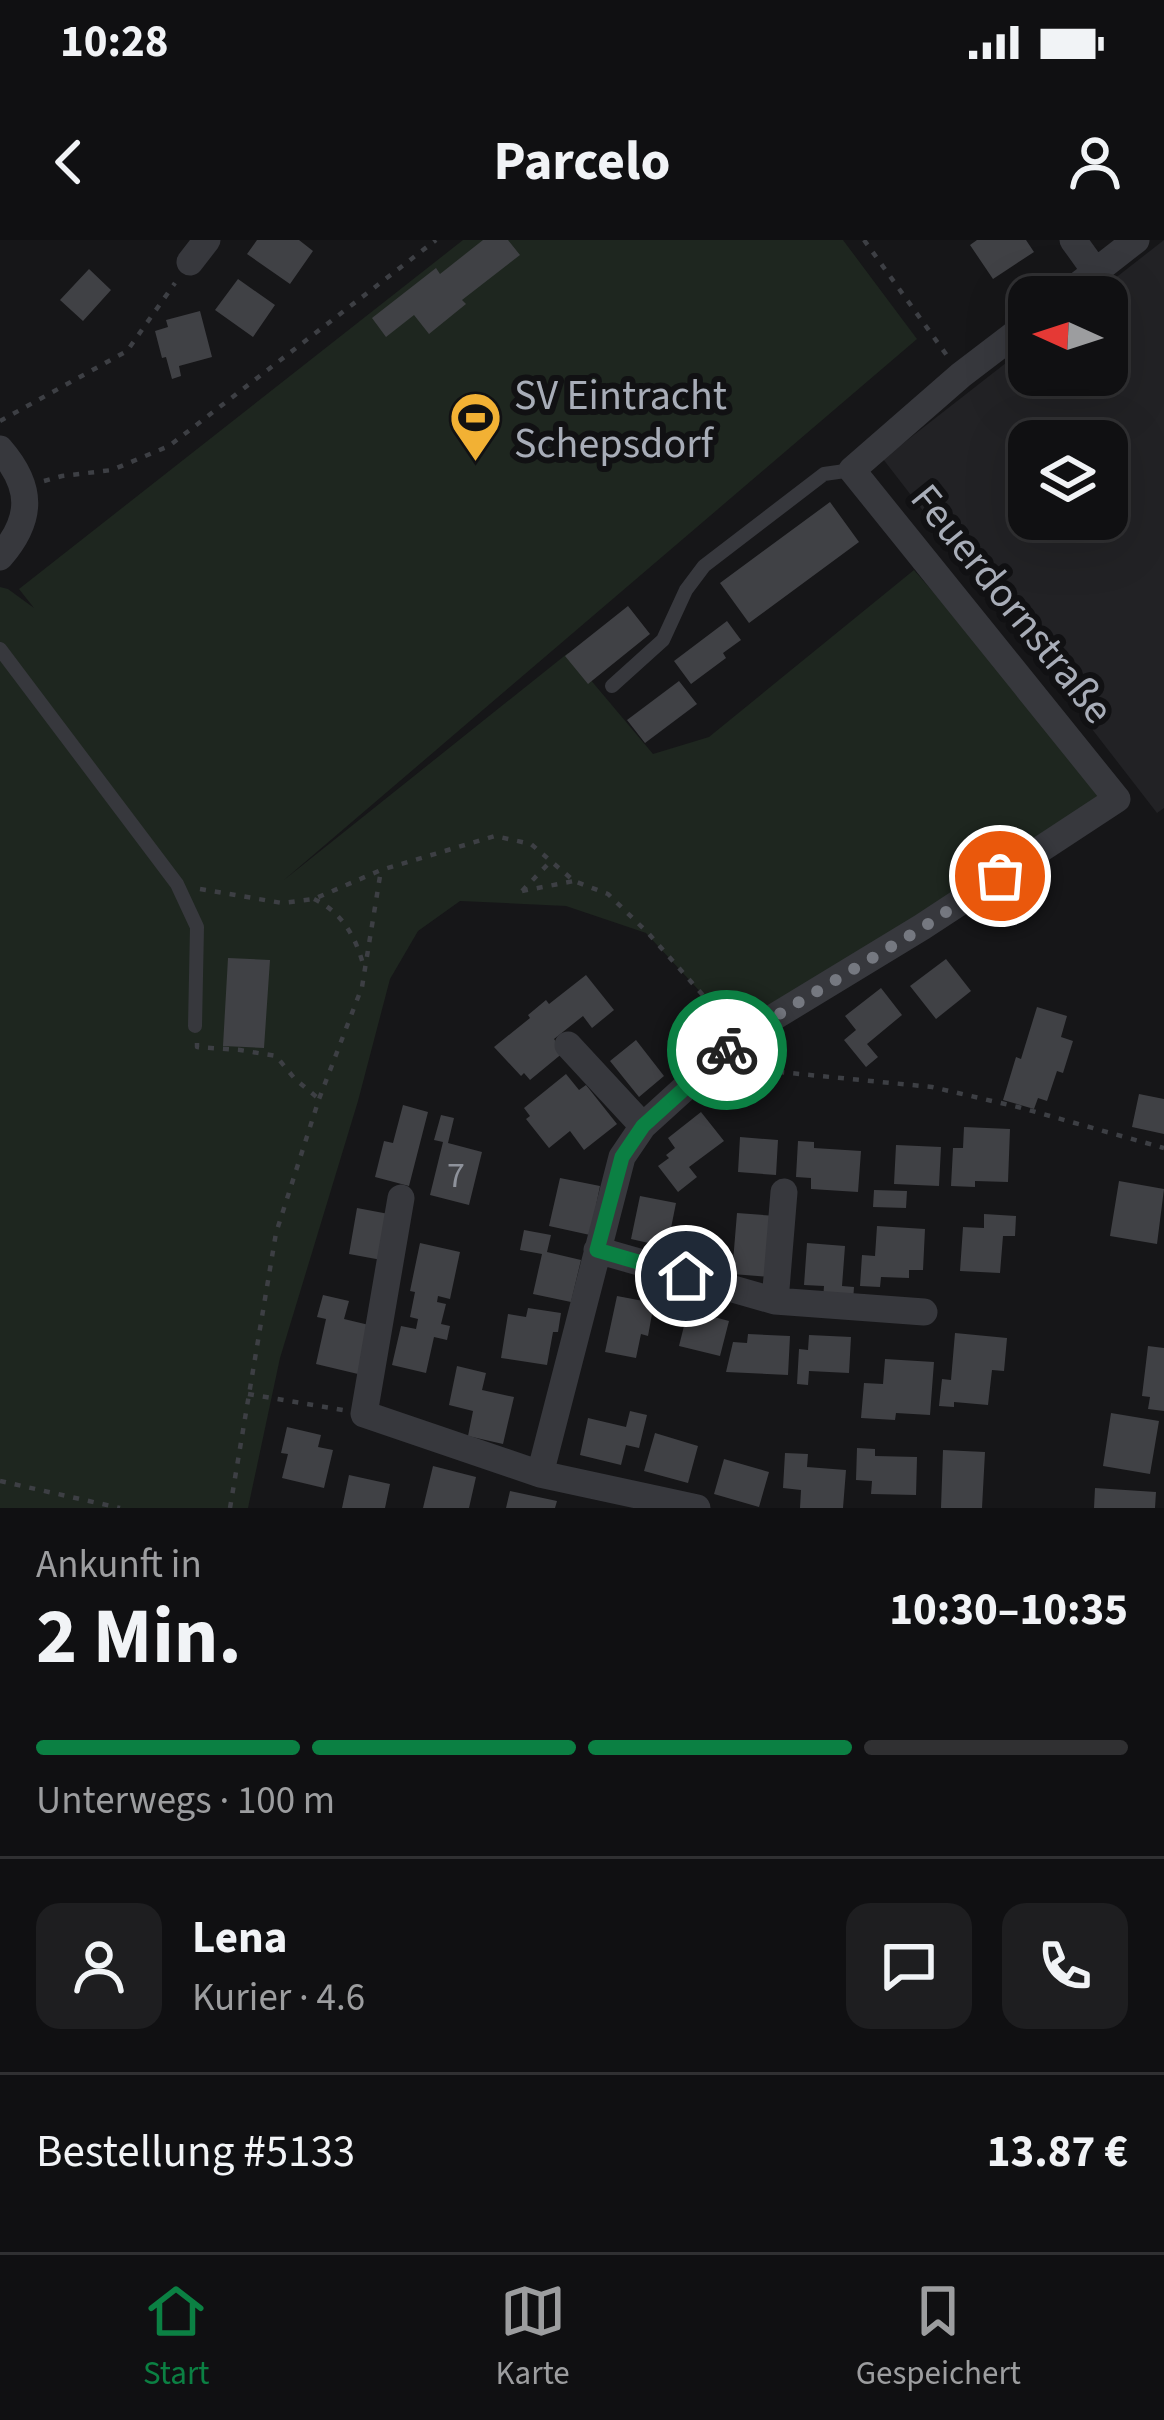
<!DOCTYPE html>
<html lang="de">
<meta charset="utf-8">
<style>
body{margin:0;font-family:"Source Sans 3",sans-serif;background:#1e1e20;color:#f1f3f6;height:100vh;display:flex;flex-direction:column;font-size:45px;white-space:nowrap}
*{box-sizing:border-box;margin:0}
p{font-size:39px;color:#9c9d9f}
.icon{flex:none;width:66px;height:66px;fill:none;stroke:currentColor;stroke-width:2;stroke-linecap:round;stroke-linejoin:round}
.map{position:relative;height:1268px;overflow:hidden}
.side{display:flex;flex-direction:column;background:#101012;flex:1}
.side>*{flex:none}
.needle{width:78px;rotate:273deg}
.buttons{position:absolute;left:1008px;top:36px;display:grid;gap:24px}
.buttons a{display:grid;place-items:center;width:120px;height:120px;border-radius:24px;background:#101012;box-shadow:0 12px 48px #0002,0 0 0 3px #303032;font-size:60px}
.pin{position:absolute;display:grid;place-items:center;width:102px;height:102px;color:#fff;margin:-51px;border:6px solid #fff;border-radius:50%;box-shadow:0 3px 12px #0007}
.courier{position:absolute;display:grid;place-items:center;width:120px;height:120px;margin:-60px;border:9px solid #0b8043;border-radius:50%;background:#fff;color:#222;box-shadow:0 3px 15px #0007}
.overview em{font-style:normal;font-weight:700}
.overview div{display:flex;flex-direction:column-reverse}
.overview{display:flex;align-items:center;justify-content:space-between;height:204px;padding:0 36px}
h1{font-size:78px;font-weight:700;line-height:90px}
.bar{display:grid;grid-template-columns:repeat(4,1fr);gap:18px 12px;align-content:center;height:144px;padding:0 36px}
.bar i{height:15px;border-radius:9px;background:#303032}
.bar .on{background:#0b8043}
.bar p{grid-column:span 4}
.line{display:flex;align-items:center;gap:30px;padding:0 36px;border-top:3px solid #303032}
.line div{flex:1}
.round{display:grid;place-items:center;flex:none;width:126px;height:126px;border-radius:24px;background:#1e1e20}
.status{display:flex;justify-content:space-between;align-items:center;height:84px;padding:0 60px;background:#101012;direction:ltr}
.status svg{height:33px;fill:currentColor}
header{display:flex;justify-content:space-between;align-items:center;height:156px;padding:0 36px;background:#101012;font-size:54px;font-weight:700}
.dock{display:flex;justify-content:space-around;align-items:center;height:168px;border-top:3px solid #303032;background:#101012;font-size:33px;color:#9c9d9f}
.dock a{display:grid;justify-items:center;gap:6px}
.dock .on{color:#0b8043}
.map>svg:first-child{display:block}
.built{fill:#222225;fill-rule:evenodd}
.green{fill:#1e261f}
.building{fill:#404145}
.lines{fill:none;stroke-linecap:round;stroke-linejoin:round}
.path{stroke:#3d3f44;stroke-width:4.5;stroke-dasharray:6 9;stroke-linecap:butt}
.service{stroke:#37383d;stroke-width:14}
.minor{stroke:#37383d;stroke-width:27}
.done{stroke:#757880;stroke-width:12;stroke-dasharray:0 21.6}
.route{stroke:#0b8043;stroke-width:15}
.labels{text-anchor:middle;stroke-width:12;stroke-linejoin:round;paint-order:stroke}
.number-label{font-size:36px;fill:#8e929b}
.poi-label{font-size:42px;fill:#a8adb8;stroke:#111113;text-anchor:start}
.street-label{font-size:42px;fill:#a8adb8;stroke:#111113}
</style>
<div class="status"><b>10:28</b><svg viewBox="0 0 49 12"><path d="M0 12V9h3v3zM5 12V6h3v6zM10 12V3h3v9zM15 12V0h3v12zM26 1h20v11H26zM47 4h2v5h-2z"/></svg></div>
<header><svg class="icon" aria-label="back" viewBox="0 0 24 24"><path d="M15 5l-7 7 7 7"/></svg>Parcelo<svg class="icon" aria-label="person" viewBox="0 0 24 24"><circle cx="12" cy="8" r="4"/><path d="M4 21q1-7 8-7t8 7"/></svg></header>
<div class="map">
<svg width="1164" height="1268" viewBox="0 0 1164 1268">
<rect width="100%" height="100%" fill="#161618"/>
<path class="built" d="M1164,0V568L1157,573L883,219L1029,105V135H1107V57H1091ZM1029,201H1107V279H1029Z"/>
<path class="green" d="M463,0H843L917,99L284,640L568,413L653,514L709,497L914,330L1115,560L741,796L646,693L566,666L460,661L418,691L390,739L358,861L280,1118L248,1268H0V347L8,349L34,368L19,349Z"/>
<path class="building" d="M257,0H299L313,11L290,44L247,14Z
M483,0H508L520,15L462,60L466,64L429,94L414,75L386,97L372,78L436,28L440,34Z
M977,0H1026L1034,12L993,39L970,5Z
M89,29L111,50L83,81L60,60Z
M238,39L275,65L253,97L215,70Z
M200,71L212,117L179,126L181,136L172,139L166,117L162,118L155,91L168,87L166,80Z
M830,262L859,302L749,383L720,343Z
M628,366L650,394L588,444L565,416Z
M727,381L741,400L723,413L726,418L691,444L674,421Z
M679,441L697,464L645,503L627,480Z
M228,718L270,720L264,808L223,806Z
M946,719L971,751L936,779L910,746Z
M586,735L614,770L592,788L583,776L554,799L564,812L530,840L524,833L521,836L494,807L530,778L528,775L546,760L549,764Z
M881,748L902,775L867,804L878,817L866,827L844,800L856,790L845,776Z
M1037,767L1067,776L1061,797L1073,801L1063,833L1057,831L1047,861L1038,858L1034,869L1003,860L1016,817L1021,819Z
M636,800L664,836L639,857L610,821Z
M566,834L579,850L586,845L617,884L584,910L570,891L549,908L526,879L530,876L524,868Z
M1139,854L1164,859V894L1132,887Z
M403,865L428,872L409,946L375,937L384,901L393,903Z
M701,872L724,901L689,927L697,937L678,952L658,926L669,918L666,915L675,908L668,898Z
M441,875L454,878L448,903L482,912L469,965L430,955L443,902L434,900Z
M964,887L1010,889L1008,942L975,941V947L951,946L953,908H963Z
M740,897L778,900L776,935L738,932Z
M798,901L814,902V908L861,911L858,952L811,949V938L796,937Z
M896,905L941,907L939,946L894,944Z
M560,938L600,946L590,995L549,986Z
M1119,941L1164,949L1157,1004L1110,996Z
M874,950L907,951L906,968L873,967Z
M640,956L676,963L668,1003L686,1007L684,1020L651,1013L653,1004L631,999Z
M357,968L394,975L387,1021L349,1014Z
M737,973L776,976L771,1037L732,1034Z
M984,974L1016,976L1015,996H1003L1000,1033L960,1031L963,987L984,988Z
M877,986L925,989L923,1030H909V1038L881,1037L880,1047L860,1046L862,1015L875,1016Z
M524,990L551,995L547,1012L581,1020L571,1062L533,1054L542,1014L520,1010Z
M420,1003L460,1012L450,1059L438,1056L437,1062L446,1064L441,1084L450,1086L447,1100L434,1097L426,1133L392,1125L401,1086L416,1089L418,1079L410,1077L415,1052L410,1051Z
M807,1003L845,1006L842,1046L854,1047L853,1061L823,1059L824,1046L804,1045Z
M323,1055L349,1061L344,1079L369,1085L358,1134L316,1124L326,1079L317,1077Z
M617,1056L654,1063L648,1096L641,1094L636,1118L605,1112Z
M528,1068L561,1073L558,1092H553L547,1125L501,1118L508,1074L526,1077Z
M688,1070L729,1081L720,1116L679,1106Z
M955,1093L1007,1098L1004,1131L992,1130L988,1165L954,1162V1167L939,1166L942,1139L951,1140Z
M748,1094L790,1096L788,1135L726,1132L733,1102L747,1103Z
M809,1095L851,1097L849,1133L809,1131L808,1145L797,1144L799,1109L808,1110Z
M1148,1106L1164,1108V1171L1148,1169L1150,1157L1142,1156Z
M885,1119L934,1122L930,1175L896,1173L895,1180L861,1178L864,1143L883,1144Z
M457,1126L486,1133L482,1150L514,1157L503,1204L468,1196L473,1171L449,1165Z
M630,1171L647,1175L639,1208L626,1205L621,1225L580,1215L588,1178L626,1187Z
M1111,1173L1159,1181L1150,1234L1103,1226Z
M287,1187L321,1195L318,1207L333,1210L324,1248L282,1238L288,1214L281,1213Z
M655,1193L698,1206L688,1243L644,1231Z
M857,1208L875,1209V1216L917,1217L916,1255L871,1254L872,1241L856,1240Z
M943,1210L985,1212L982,1268H941Z
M785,1213L808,1214L807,1227L846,1230L843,1268H800L801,1250L783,1248Z
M724,1219L769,1232L759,1267L714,1254Z
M433,1226L476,1237L469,1268H423Z
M349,1235L390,1244L385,1268H342Z
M1095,1248L1156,1252L1155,1268H1094Z
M510,1251L557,1261L555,1268H506Z"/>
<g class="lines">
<path class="path" d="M864,0L948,117
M0,181L127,111L175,43
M44,241L62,236L112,230L169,206L436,0
M200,649L282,663L314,659L381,630L495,596L531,604L574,641L608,654L649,694L723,778
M522,651L574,641
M522,651L550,622
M314,659C341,672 355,695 363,724
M197,803V807L240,810L276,816L295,839L319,859
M752,822L759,830L932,847L1018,867L1164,908
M248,1154L343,1170
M0,1241L120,1268
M230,1268L276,993L319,859L362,747L381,630"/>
<path class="service" d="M0,409L177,644L197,687L195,786
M612,446L663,400L686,350L704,326L824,234L852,230"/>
<path class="minor" d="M1073,0L1096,32
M190,22L207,0
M1063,57L1136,0
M0,209C33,247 33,279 0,317
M568,805L643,886
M401,958L364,1174L540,1234L697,1268
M597,1010L775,1061L924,1072
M775,1061L784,952
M540,1234L622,917L643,886L741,797L922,687L1117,559L852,230L961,135L1029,83"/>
</g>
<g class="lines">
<path class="done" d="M727,810L741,797L922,688L1000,636"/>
<path class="route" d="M686,1036L597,1010L622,917L643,886L727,810"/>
</g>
<defs>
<symbol id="stadium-pin" viewBox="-11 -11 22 30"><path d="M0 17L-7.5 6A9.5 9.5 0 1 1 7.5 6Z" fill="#f2b134" stroke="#111113"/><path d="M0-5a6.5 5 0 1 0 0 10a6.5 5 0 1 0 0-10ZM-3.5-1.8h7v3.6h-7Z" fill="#111"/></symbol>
</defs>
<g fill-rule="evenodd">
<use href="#stadium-pin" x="446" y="148" width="59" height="81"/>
</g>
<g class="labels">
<g class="number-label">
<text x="456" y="947">7</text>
</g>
<g class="poi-label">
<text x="514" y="169">SV Eintracht<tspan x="514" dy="48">Schepsdorf</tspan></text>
</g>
<g class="street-label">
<text transform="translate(1013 363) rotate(51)" y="15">Feuerdornstraße</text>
</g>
</g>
</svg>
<div class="buttons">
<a><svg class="needle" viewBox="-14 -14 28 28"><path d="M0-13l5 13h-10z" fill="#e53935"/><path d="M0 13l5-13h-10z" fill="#9c9d9f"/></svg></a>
<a><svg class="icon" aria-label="layers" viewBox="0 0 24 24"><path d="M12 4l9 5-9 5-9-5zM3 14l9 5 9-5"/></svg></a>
</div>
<div class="pin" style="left:1000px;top:636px;background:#ea580c"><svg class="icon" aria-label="bag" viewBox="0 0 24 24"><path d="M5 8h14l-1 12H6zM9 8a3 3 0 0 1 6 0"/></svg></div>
<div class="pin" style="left:686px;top:1036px;background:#1f2937"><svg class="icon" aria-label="home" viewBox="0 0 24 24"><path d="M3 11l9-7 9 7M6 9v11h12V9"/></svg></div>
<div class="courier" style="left:727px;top:810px"><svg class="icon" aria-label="bike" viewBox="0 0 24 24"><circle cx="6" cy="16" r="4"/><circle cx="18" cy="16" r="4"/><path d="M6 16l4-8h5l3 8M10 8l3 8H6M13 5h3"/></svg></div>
</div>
<section class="side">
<div class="overview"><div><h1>2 Min.</h1><p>Ankunft in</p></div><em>10:30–10:35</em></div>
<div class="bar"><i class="on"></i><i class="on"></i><i class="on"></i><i></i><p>Unterwegs · 100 m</p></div>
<div class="line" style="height:216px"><a class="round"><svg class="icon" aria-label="person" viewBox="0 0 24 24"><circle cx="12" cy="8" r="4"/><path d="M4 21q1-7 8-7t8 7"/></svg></a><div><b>Lena</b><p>Kurier · 4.6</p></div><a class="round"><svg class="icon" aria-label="chat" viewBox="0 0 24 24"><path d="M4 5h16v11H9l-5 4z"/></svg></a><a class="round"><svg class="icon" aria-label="phone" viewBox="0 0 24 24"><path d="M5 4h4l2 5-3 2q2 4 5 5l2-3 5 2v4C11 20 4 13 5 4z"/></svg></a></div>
<div class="line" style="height:156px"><div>Bestellung #5133</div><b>13.87 €</b></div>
</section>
<nav class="dock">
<a class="on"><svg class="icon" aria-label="home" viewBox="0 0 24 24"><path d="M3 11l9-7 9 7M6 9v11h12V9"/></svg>Start</a>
<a><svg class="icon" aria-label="map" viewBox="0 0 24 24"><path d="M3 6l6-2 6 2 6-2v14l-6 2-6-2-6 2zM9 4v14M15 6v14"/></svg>Karte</a>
<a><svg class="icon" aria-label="saved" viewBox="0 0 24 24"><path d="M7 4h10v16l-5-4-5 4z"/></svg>Gespeichert</a>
</nav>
